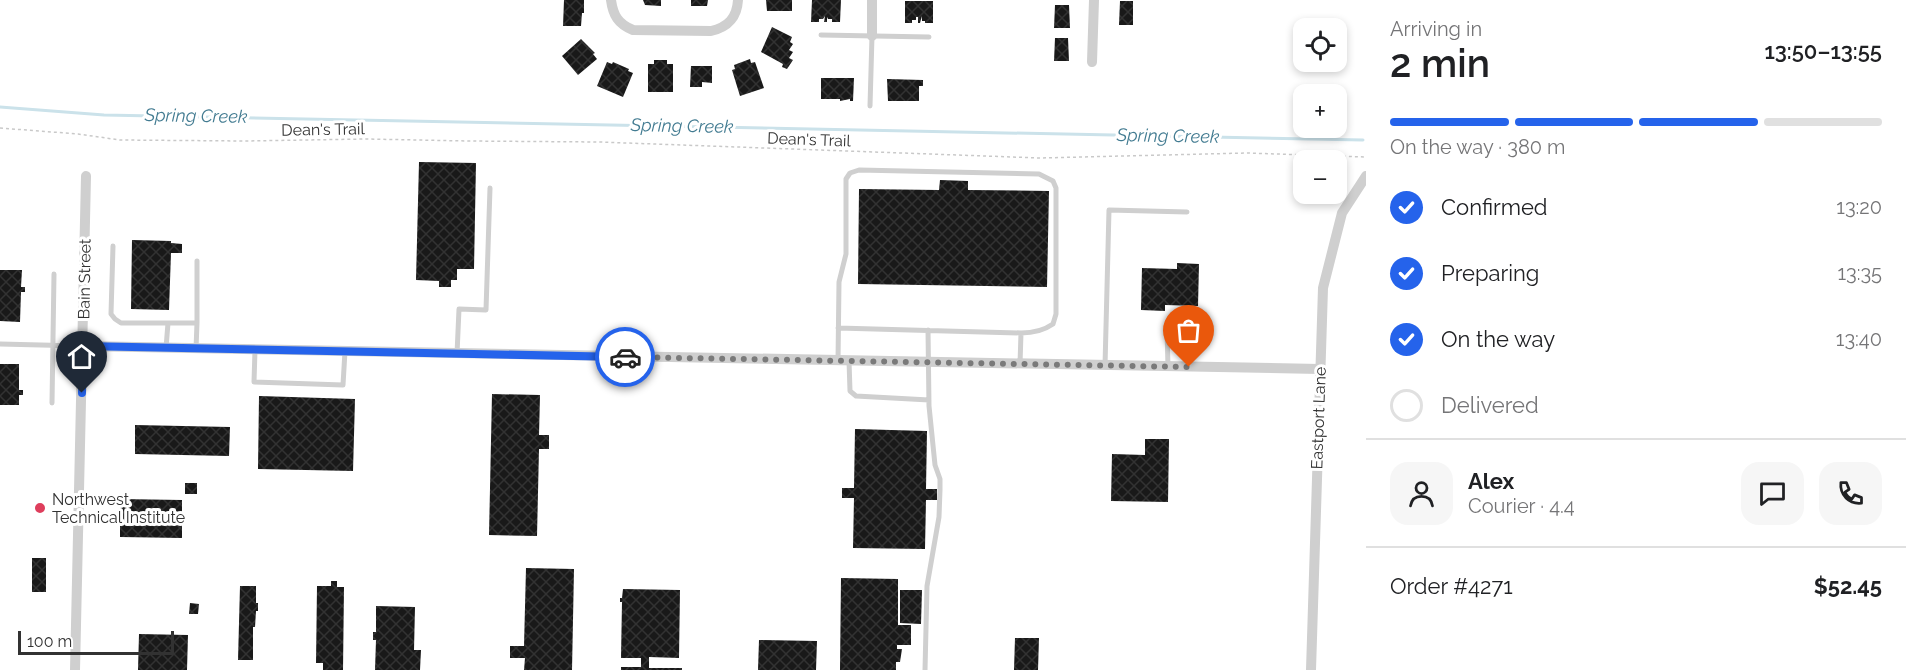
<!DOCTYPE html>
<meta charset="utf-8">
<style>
body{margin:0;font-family:Raleway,sans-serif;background:#f6f6f6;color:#202124;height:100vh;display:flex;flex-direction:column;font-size:22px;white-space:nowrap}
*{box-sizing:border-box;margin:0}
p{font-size:20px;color:#757577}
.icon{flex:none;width:33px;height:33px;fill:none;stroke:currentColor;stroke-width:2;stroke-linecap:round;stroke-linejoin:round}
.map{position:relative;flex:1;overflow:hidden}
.side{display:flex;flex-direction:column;background:#fff;width:540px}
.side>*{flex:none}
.tools{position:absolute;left:1293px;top:18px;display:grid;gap:12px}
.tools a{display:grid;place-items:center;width:54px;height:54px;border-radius:12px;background:#fff;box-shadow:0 3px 9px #0003;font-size:30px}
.scale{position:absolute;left:18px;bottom:15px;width:156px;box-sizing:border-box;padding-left:6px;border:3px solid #323232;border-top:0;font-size:16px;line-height:21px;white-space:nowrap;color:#323232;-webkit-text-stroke:4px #fff;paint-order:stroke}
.pin{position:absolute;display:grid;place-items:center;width:51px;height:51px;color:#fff;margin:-62px -26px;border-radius:50% 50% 50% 0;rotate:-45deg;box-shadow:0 0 6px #0007}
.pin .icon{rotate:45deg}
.courier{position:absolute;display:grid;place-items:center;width:60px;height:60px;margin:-30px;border:4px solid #2563eb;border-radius:50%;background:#fff;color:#222;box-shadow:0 2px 8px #0007}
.headline em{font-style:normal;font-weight:600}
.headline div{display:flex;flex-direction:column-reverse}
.headline{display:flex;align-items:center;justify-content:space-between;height:102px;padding:0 24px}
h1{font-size:39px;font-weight:600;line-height:45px}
.bar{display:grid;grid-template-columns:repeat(4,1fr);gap:9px 6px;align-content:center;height:72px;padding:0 24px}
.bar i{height:8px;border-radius:4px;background:#e0e0e0}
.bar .on{background:#2563eb}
.bar p{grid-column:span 4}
.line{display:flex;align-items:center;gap:15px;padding:0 24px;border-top:2px solid #e0e0e0}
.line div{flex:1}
.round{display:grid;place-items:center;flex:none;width:63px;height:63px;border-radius:18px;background:#f6f6f6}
ol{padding:0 24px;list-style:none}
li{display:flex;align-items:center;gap:18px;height:66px}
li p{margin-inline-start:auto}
li .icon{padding:6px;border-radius:50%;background:#2563eb;color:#fff;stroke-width:4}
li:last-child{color:#757577}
li i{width:33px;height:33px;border:3px solid #e0e0e0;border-radius:50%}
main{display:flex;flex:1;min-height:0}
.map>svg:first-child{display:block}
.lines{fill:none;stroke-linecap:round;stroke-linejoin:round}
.stream{stroke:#cbe2ea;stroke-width:3}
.building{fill:url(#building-cross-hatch)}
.path{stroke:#c9c9c9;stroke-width:1.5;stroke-dasharray:3 3;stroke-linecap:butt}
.lane{stroke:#cfcfcf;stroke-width:5}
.street{stroke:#cfcfcf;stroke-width:10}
.done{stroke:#7a7a7a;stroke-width:6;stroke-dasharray:0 10.8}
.route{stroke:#2563eb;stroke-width:8}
.poi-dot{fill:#de3e5c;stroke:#fff;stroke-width:2}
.labels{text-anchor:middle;stroke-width:6;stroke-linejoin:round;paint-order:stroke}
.street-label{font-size:16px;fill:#323232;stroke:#fff}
.poi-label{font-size:16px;fill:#323232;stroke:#fff;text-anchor:start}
.water-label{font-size:18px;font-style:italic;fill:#427b91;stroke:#fff}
</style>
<main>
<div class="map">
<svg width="1366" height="670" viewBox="0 0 1366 670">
<defs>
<pattern id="building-cross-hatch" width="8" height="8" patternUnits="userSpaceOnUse" patternTransform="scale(1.5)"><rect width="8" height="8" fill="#191919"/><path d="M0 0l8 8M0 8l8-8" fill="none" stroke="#323232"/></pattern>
</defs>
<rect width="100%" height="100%" fill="#fff"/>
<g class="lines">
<path class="stream" d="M0,107L104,115L1363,140"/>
</g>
<path class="building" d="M564,0H584V13H582L581,26H563Z
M643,0H661V6L645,5Z
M691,0H708L707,6H691Z
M766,0H792V11H767Z
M812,0H841L840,22H832V19H828L827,17V22H824L825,16L823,19H819V22H811Z
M905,1H933V23H925V21H922V16L920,23H918V17H916V20H912V23H905Z
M1120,1H1133V25H1119Z
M1055,5H1069L1070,28H1054Z
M772,27L792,37L790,42L793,44L789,50L793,52L789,58L793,60L787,69L782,67L783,64L761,52Z
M1055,38H1068L1069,61H1054Z
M581,39L595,53L593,54L597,59L578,75L562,56Z
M750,59L751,63L755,62L764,88L740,96L732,70L735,69L734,65Z
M654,60H667V64H673V92H648V64H654Z
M607,62L612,64L613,62L629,69L628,71L633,73L623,97L597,86Z
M691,66H712V83L702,82V87H690Z
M821,78H854L853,101H850V99L840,101V99H821Z
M887,79L923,80V86H919V101H888Z
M419,162L476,163L474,269H457V280H451V287H439V281L416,280Z
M940,180L968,181V190L1049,191L1047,287L858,284L859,189L939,190Z
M132,240L171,241V243L182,244V253H171L169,310L131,309Z
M1177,263L1199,264L1198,306L1165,305V311L1141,310L1142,268L1177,269Z
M0,270H22L21,287H25V292H21L20,322L0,321Z
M0,364H19V390H23V395H19V405H0Z
M492,394L540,395L539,435H549V449H539L537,536L489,535Z
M259,396L355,399L353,471L258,469Z
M135,425L230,427L229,456L135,454Z
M855,429L927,431L926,489H937V500H926L925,549L853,548L854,498H842V488H854Z
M1145,439H1169L1168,502L1111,501L1112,454L1145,455Z
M185,483H197V494H185Z
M120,499L182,500V517L186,518V523H182V538L120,537Z
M32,558H46V592H32Z
M526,568L574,569L572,670H524L525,658H510V646H524Z
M841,578L898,579V625H911V645H897V649H902L900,662H896V670H840Z
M331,581H337V587H344L343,670H323V663H316L317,586H331Z
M240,586H256V603H258V611H256L255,627H253V660H238Z
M623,589L680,590L679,658L649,657V668H682V670H621V667H641V658H621L622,602H620V598H622Z
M900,590H922L921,624L900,623Z
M190,603L199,604L198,614H189Z
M376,606L415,607L414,650H421L420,670H375L376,640H373V632H376Z
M139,634L188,635L187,670H138Z
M1015,638H1039L1038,670H1014Z
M759,640L817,641L816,670H758Z"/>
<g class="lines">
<path class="path" d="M0,128L78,134L120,140L244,141L367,139L468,141L599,142L1040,158L1247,153L1366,157"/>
<path class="lane" d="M821,35L929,37
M870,106L872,36
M113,246L111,314L115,319L121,323H197L196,349
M197,323V261
M838,328L1021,333
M1167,329L1168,367
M0,344L82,346
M166,348L168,323
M255,350L254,382L343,385L345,351
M457,354L459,309L486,310L490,188
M838,361L839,282L846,254V179L850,173L859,170L1039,174L1053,181L1056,188V314L1053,324C1043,331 1033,333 1021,333L1020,364
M849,361L850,391L856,396L929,400
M1105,366L1109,210L1187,212
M52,403L54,274
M925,670L927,586L939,517L940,490V479L935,465L929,406L928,330"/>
<path class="street" d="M611,0C613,15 618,24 633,30L711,31C728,27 737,18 738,0
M872,36V0
M1092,62L1094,0
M83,346L1320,369
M75,670L86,176
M1311,670L1323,288L1342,213L1366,176"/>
</g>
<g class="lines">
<path class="done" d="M625,357L1189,367"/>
<path class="route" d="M82,393L83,346L625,357"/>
</g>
<circle class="poi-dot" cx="40" cy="508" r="6"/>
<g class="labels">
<g class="street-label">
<text transform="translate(323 129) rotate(-1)" y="6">Dean's Trail</text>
<text transform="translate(809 139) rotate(2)" y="6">Dean's Trail</text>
<text transform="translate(84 279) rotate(-89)" y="6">Bain Street</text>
<text transform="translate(1318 418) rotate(-88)" y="6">Eastport Lane</text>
</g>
<g class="poi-label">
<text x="52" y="505">Northwest<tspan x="52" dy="18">Technical Institute</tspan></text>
</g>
<g class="water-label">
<text transform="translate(196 116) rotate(1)" y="6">Spring Creek</text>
<text transform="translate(682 126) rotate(1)" y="6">Spring Creek</text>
<text transform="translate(1168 136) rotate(1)" y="6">Spring Creek</text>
</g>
</g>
</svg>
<div class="tools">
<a><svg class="icon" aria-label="locate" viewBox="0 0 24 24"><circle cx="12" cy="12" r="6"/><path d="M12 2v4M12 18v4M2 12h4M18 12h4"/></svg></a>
<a>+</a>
<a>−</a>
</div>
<div class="scale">100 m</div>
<div class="pin" style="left:1189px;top:367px;background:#ea580c"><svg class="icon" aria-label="bag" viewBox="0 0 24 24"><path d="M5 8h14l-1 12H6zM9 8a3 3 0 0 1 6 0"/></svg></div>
<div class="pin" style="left:82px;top:393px;background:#1f2937"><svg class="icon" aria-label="home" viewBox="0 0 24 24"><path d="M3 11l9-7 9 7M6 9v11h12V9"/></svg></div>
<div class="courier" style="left:625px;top:357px"><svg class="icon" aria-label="car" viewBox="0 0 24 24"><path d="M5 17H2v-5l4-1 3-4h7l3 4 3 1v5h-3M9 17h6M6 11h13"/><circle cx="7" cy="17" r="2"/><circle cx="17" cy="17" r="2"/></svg></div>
</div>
<section class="side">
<div class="headline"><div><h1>2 min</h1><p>Arriving in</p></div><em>13:50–13:55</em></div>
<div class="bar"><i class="on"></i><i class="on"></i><i class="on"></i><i></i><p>On the way · 380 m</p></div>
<ol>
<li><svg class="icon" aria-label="check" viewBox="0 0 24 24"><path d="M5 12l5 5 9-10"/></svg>Confirmed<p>13:20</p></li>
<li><svg class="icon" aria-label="check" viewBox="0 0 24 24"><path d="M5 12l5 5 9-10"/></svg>Preparing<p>13:35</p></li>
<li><svg class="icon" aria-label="check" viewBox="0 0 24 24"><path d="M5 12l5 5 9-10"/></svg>On the way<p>13:40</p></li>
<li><i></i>Delivered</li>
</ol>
<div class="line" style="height:108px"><a class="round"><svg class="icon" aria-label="person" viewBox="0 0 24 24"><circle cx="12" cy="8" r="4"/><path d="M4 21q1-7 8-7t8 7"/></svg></a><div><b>Alex</b><p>Courier · 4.4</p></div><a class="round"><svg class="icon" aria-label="chat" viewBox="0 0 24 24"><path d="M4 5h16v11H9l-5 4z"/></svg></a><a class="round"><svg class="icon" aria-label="phone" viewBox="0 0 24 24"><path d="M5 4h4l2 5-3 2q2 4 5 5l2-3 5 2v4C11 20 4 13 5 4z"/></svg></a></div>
<div class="line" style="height:78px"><div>Order #4271</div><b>$52.45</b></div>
</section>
</main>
